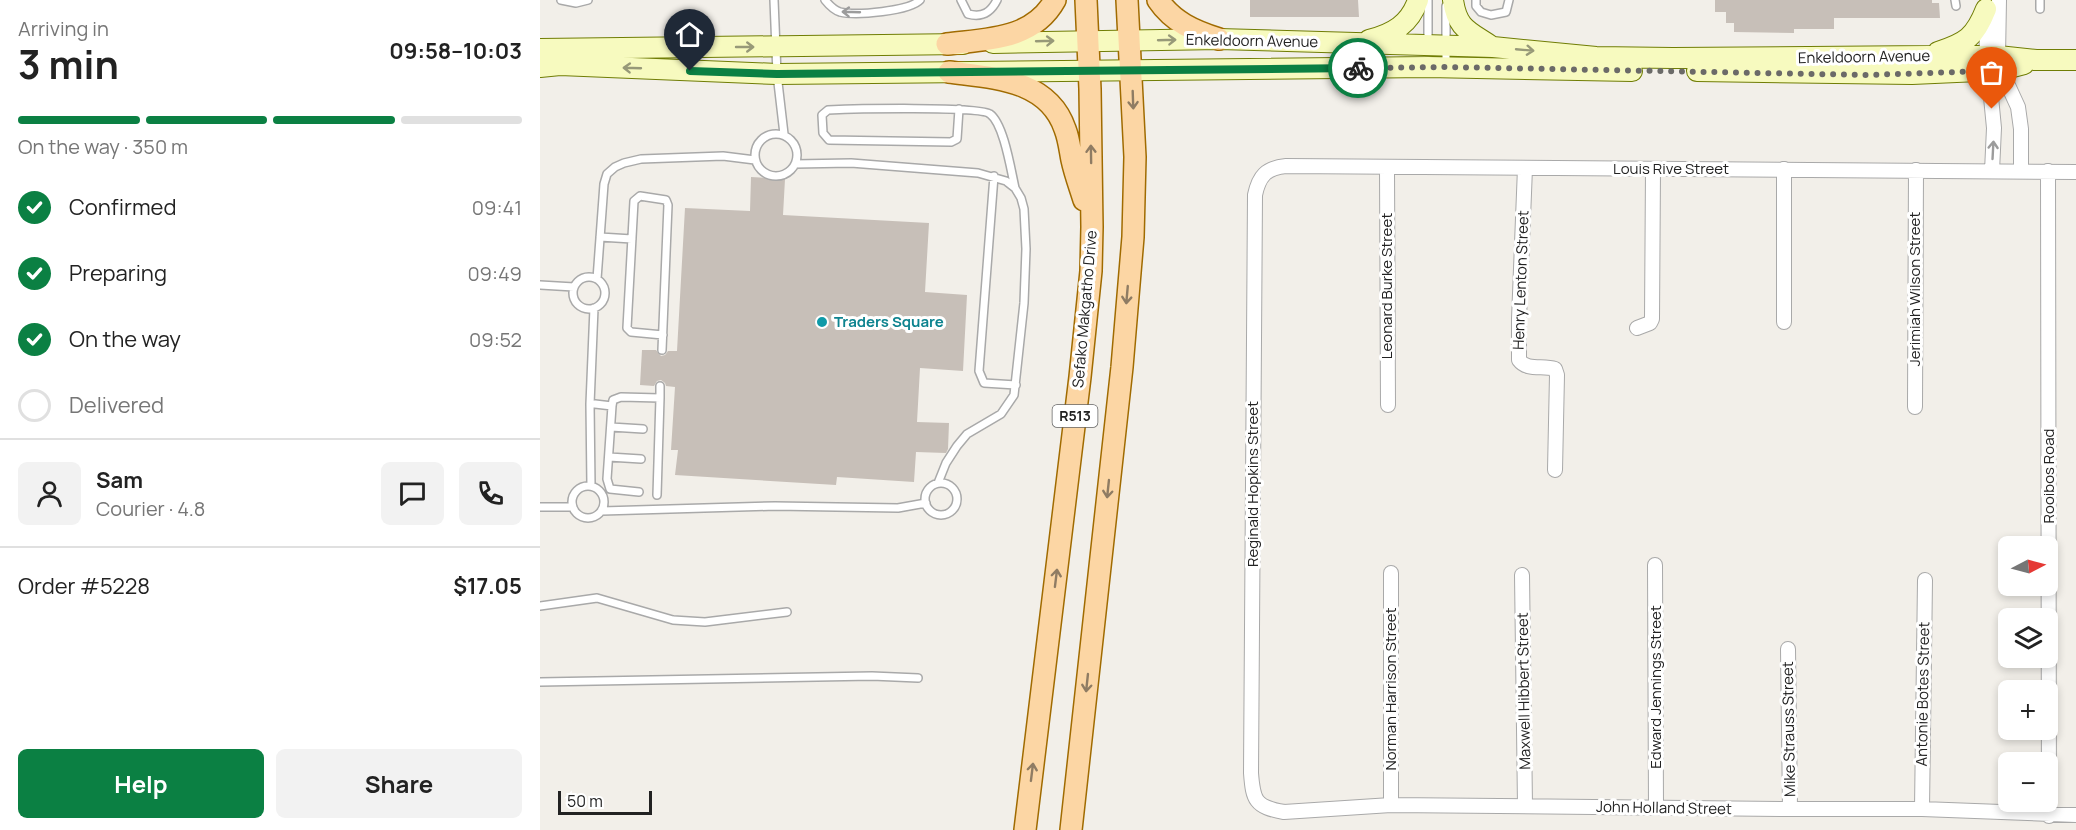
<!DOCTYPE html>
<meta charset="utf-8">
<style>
body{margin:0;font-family:Manrope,sans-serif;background:#f2f2f2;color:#222;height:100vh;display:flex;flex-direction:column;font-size:22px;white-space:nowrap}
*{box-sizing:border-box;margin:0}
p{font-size:20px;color:#767676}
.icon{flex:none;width:33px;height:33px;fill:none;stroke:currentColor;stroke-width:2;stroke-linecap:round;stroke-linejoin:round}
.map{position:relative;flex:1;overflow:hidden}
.drawer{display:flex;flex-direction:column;background:#fff;width:540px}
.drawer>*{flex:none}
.needle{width:39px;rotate:84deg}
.controls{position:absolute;left:1458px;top:536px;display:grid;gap:12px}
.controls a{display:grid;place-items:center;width:60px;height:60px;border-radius:9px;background:#fff;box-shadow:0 3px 9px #0003;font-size:30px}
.scale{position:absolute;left:18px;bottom:15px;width:94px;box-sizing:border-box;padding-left:6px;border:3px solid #222;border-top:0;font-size:16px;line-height:21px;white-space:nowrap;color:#222;-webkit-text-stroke:4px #fff;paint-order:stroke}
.pin{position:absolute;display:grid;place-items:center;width:51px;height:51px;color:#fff;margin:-62px -26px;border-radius:50% 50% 50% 0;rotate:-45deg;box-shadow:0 0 6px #0007}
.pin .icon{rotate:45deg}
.courier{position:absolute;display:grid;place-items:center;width:60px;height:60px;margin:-30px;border:4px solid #0b8043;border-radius:50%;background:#fff;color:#222;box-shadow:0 2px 8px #0007}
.overview em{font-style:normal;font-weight:700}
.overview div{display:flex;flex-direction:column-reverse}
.overview{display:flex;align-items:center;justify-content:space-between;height:102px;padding:0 18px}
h1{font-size:39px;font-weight:700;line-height:45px}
.bar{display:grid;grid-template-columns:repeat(4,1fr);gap:9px 6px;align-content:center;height:72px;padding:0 18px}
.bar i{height:8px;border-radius:4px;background:#e0e0e0}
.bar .selected{background:#0b8043}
.bar p{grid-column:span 4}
.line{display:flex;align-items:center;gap:15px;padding:0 18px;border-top:2px solid #e0e0e0}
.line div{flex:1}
.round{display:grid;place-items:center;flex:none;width:63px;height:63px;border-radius:9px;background:#f2f2f2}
ol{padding:0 18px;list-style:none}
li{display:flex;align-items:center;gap:18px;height:66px}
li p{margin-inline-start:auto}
li .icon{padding:6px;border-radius:50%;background:#0b8043;color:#fff;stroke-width:4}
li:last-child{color:#767676}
li i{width:33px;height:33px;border:3px solid #e0e0e0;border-radius:50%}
.cta{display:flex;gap:12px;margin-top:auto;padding:12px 18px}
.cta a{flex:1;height:69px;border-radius:9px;background:#0b8043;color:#fff;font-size:24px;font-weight:700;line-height:69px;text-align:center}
.cta a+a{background:#f2f2f2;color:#222}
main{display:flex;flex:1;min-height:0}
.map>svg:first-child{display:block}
.building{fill:#c7bfb8}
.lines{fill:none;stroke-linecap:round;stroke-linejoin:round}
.lane-casing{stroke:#a9a9a9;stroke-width:10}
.street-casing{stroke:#a9a9a9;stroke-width:16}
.secondary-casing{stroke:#707d05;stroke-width:22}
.primary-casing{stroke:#a06b00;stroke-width:24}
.lane{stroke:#fff;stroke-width:7}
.street{stroke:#fff;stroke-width:14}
.secondary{stroke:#f7fabf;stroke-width:20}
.primary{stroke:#fcd6a4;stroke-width:21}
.oneway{stroke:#9c9c9c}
.oneway2{stroke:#979978}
.oneway3{stroke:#8f7c63}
.done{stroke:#6b6a68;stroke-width:6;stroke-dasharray:0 10.8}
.route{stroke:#0b8043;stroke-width:8}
.culture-dot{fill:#0f9aa8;stroke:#fff;stroke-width:2}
.labels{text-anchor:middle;stroke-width:6;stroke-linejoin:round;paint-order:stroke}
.shield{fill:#fff;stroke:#646464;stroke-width:1.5}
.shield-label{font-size:14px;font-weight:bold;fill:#222}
.street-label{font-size:15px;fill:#222;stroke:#fff}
.culture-label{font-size:15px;font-weight:bold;fill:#0d838f;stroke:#fff;text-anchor:start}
</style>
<main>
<section class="drawer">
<div class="overview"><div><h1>3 min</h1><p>Arriving in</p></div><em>09:58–10:03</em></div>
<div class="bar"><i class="selected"></i><i class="selected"></i><i class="selected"></i><i></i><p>On the way · 350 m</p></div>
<ol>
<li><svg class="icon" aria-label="check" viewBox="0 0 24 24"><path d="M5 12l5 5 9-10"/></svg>Confirmed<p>09:41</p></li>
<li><svg class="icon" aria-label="check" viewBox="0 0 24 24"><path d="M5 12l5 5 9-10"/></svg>Preparing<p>09:49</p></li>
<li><svg class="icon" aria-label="check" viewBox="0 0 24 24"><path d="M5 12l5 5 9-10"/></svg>On the way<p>09:52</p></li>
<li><i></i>Delivered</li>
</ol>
<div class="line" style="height:108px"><a class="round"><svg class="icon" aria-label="person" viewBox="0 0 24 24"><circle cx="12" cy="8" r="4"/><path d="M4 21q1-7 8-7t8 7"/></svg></a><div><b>Sam</b><p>Courier · 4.8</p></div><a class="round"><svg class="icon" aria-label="chat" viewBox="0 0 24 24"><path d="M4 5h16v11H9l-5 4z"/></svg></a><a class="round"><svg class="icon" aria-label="phone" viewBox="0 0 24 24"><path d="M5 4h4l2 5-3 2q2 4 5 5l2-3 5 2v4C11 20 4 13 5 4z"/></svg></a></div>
<div class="line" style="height:78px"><div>Order #5228</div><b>$17.05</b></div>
<div class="cta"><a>Help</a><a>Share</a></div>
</section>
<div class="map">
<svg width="1536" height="830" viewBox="0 0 1536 830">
<rect width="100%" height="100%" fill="#f2efe9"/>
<path class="building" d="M710,0H818L819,17H710Z
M1175,0H1392V3H1399L1400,18H1294V29H1254V33L1194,32V23H1186V12H1175Z
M211,177L245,179L243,215L389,223L385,292L427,295L423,371L380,368L377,422L409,423L408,449L406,453L376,452L374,482L297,477L296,485L135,475L138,450H131L135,387L126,386L125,383L121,380L117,381L114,386L100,385L102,350H116L121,356L125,355L128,351H137L145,208L210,211Z"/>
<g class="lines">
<defs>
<path id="lane" d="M21,0L36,3L48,0
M234,0L237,74L244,134
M285,0C289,5 294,10 300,12C316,16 370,11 380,0
M421,0L428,14C443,18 451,12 457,0
M888,0V43
M936,0V6L941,12L951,15L966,12L969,0
M1415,0L1416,6
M1500,0V9
M906,6V66
M419,109L417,139L411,142L289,140L283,133L282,115L288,110C311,109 440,106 450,114C464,124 471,171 475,188
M215 155a21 21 0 1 1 42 0a21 21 0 1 1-42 0Z
M255,164L311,163L438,173L466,181L475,188L481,198L484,209L486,249L484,303L474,395L461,414L427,434L417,446L406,463L398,483
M454,176L439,371L444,383L476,385
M60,237L92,239
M33 293a16 16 0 1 1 32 0a16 16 0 1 1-32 0Z
M57,279L64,184L67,174L75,167L84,163L101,159L183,156L215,160
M0,285L34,287
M122,350L128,205L126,200L100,196L94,201L87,328L91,332L123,335
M120,398V386
M55,404L72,406L67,479L70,489L99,492
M72,406L73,400L81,397L120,398L117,495
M71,427L103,429
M69,457L101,459
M385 499a16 16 0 1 1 32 0a16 16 0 1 1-32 0Z
M51,486L50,404L54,308
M32 502a16 16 0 1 1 32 0a16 16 0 1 1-32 0Z
M0,507H33
M62,511L235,506L358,508L386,503
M0,606L57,598L133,620L165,622L247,612
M0,682L332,676L378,678"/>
<path id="street" d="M1459,0L1458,56L1461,70L1478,107L1481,129V171
M1446,12L1447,56L1454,128L1452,171
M847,167L848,405
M985,168L979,319V360C987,371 1003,365 1015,369L1017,375L1015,470
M1508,171L1509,816
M1536,172L746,166C726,168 719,176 715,195L711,773C713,800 715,807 744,812L851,805L1250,809H1382L1536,815
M1244,322V169
M1097,328L1110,323L1112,319L1113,170
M1375,407L1376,170
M1115,565L1116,808
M851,573V805
M982,575L985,806
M1248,649L1250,809
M1382,809L1385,580"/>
<path id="secondary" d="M913,0C917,29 929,31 951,46
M829,40C853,34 870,24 878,0
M453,43L679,39L953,47L1056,57L1133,58L1390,56H1458L1496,60H1536
M0,49L423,44
M1398,52C1426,43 1435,37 1446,9
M0,67L20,65L237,74L888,67L1092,71
M1157,71L1372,74L1461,70L1484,64"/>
<path id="primary" d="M618,0C633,22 654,31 679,39
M407,44C447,39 493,40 515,0
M409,72C453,78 508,79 525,129C529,139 530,150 532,160C535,174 540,187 544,200
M485,830L540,377L551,271L552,227L550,89L546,0
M531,830L582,367L593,237L595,157L587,0"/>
</defs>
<use href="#lane" class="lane-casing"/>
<use href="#street" class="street-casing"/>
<use href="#secondary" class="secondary-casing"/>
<use href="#primary" class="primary-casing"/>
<use href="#lane" class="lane"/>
<use href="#street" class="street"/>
<use href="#secondary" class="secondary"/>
<use href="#primary" class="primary"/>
</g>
<defs><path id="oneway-shaft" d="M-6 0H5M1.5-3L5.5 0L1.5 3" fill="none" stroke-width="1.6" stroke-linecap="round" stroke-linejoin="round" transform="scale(1.5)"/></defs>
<g class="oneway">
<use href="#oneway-shaft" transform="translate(311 12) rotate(-178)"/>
<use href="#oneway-shaft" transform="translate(1453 150) rotate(-87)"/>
</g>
<g class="oneway2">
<use href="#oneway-shaft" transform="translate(627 40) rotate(-2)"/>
<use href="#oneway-shaft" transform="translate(505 41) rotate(-2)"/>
<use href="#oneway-shaft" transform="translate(205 47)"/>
<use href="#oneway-shaft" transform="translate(985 50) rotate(5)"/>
<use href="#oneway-shaft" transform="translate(92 68) rotate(-178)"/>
</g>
<g class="oneway3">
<use href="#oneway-shaft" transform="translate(593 100) rotate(88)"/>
<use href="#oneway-shaft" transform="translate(551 154) rotate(-91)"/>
<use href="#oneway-shaft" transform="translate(587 295) rotate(95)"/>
<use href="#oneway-shaft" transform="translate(568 489) rotate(96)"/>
<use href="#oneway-shaft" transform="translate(516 578) rotate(-83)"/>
<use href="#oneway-shaft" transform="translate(547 683) rotate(96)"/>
<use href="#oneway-shaft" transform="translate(492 772) rotate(-83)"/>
</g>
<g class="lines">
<path class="done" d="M818,68L906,67L1327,75L1449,71L1452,109"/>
<path class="route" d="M150,71L237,74L818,68"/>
</g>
<circle class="culture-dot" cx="282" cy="322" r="6"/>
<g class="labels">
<rect class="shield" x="512.5" y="405" width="45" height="22" rx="4.5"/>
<g class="shield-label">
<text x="535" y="421">R513</text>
</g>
<g class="street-label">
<text transform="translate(712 41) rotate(1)" y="5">Enkeldoorn Avenue</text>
<text transform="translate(1324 57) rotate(-1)" y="5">Enkeldoorn Avenue</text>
<text x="1131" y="174">Louis Rive Street</text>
<text transform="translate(981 280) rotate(-88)" y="5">Henry Lenton Street</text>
<text transform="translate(847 286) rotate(-90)" y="5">Leonard Burke Street</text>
<text transform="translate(1375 289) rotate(-90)" y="5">Jerimiah Wilson Street</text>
<text transform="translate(545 309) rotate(-85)" y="5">Sefako Makgatho Drive</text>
<text transform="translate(1509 476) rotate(-90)" y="5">Rooibos Road</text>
<text transform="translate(713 484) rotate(-90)" y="5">Reginald Hopkins Street</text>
<text transform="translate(1116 687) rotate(-90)" y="5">Edward Jennings Street</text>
<text transform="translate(851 689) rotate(-90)" y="5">Norman Harrison Street</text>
<text transform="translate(984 691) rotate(-91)" y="5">Maxwell Hibbert Street</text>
<text transform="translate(1383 694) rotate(-89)" y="5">Antonie Botes Street</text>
<text transform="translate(1249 729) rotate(-91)" y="5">Mike Strauss Street</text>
<text transform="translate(1124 808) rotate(1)" y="5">John Holland Street</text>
</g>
<g class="culture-label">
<text x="294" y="327">Traders Square</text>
</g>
</g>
</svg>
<div class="controls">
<a><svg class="needle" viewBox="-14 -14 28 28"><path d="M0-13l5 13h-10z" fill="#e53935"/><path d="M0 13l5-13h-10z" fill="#767676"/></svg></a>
<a><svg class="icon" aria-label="layers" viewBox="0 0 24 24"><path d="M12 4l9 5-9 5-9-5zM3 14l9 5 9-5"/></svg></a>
<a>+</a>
<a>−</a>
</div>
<div class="scale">50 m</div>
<div class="pin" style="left:1452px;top:109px;background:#ea580c"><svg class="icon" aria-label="bag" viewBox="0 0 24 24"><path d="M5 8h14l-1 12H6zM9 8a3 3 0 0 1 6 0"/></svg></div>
<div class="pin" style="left:150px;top:71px;background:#1f2937"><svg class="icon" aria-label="home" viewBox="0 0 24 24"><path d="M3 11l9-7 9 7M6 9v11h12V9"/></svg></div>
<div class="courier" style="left:818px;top:68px"><svg class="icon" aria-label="bike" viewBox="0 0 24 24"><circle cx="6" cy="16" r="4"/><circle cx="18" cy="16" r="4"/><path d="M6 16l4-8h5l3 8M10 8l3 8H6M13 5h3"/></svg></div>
</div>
</main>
